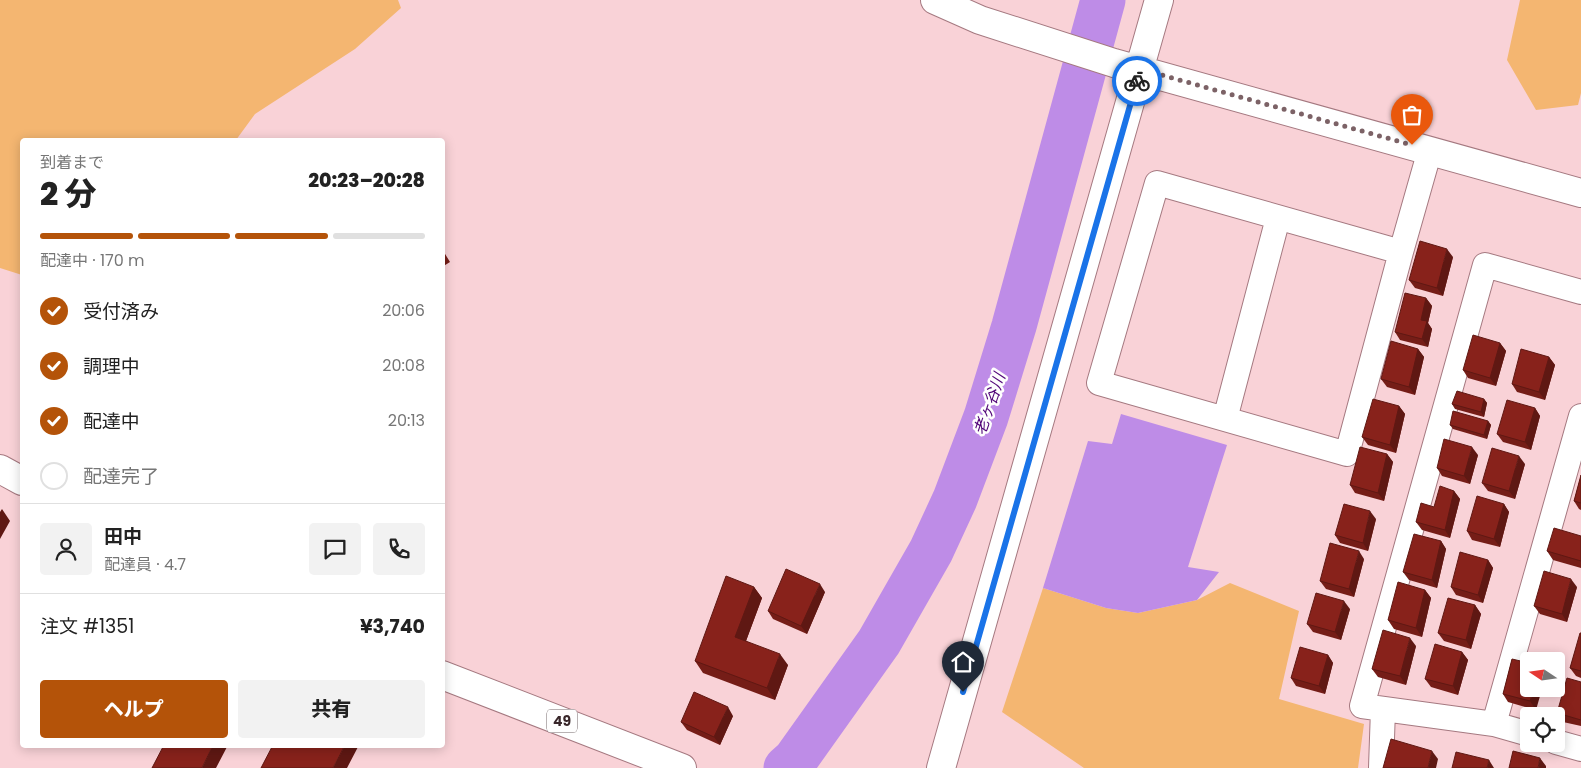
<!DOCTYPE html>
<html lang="ja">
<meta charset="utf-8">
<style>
body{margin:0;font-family:Poppins,"Noto Sans JP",sans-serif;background:#f2f2f2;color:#222;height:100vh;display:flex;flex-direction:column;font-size:19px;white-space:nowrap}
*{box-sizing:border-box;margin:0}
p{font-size:16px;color:#767676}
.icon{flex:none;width:28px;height:28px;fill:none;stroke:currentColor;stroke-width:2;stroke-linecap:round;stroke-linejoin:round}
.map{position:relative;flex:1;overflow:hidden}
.drawer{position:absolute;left:20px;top:138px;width:425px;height:610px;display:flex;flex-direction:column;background:#fff;border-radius:5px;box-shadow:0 2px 12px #0003}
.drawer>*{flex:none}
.needle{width:32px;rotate:283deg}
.fabs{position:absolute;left:1520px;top:652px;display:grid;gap:10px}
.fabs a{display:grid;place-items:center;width:45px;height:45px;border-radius:5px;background:#fff;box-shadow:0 2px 12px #0003;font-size:25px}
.pin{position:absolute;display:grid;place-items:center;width:42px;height:42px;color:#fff;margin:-51px -21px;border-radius:50% 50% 50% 0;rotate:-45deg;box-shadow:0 0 5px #0007}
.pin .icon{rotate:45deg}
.courier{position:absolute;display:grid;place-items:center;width:50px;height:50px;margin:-25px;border:4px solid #1a73e8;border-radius:50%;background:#fff;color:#222;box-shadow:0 1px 6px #0007}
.head em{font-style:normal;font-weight:800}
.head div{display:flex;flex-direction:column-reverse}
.head{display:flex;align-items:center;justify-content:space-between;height:85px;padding:0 20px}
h1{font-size:32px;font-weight:800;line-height:38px}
.bar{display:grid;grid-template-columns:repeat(4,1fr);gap:8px 5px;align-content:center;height:60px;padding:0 20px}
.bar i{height:6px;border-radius:4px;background:#e0e0e0}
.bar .current{background:#b45309}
.bar p{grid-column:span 4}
.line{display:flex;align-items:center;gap:12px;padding:0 20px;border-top:1px solid #e0e0e0}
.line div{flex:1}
.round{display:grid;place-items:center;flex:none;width:52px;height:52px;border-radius:5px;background:#f2f2f2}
ol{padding:0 20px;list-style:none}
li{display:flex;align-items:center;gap:15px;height:55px}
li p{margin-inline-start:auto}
li .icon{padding:5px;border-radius:50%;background:#b45309;color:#fff;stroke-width:4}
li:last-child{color:#767676}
li i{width:28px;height:28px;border:2px solid #e0e0e0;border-radius:50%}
.action{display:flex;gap:10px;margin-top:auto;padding:10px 20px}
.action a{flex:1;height:58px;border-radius:5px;background:#b45309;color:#fff;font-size:20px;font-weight:800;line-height:58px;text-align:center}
.action a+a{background:#f2f2f2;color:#222}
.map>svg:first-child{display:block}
.green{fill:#f4b671}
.water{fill:#be8ce7}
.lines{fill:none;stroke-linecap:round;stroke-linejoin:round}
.river{stroke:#be8ce7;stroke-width:45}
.minor-casing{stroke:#a57980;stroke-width:26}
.tertiary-casing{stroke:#a57980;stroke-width:30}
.primary-casing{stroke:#a57980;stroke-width:30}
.minor{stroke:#fff;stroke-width:24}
.tertiary{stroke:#fff;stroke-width:28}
.primary{stroke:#fff;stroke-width:28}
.wall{fill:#751d17}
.shaded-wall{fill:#5f1813}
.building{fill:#88221b;stroke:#5f1813}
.done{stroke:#7c6266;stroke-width:5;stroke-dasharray:0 9}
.route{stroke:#1a73e8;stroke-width:6}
.labels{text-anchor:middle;stroke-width:5;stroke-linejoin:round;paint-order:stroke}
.shield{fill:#fefefe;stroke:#736769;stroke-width:1}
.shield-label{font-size:14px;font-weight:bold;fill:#382629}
.water-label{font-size:16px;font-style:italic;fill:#500477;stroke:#fefefe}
</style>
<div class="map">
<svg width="1581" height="768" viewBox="0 0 1581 768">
<rect width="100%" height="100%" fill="#f9d2d7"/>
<path class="green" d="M0,0H398L401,8L355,49L255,114L236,140H22V275L0,268Z
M1520,0H1581V93L1578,105L1536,110L1507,60Z
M1230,583L1299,611L1279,699L1364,724L1358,768H1084L1002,712L1043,588L1106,608L1138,613L1197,600Z"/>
<path class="water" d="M1121,414L1227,445L1188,567L1219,572L1197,600L1138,613L1106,608L1043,588L1088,441L1112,444Z"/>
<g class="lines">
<path class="river" d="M786,768L795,760L879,642L931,551L955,499L986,417L1014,326L1103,0"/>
<defs>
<path id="minor" d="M1401,252L1157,183L1099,383L1347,454L1401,252L1430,150
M1225,419L1278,218
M1494,724L1581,416
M1529,734L1494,724L1362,706L1485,265L1581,292
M1556,742L1581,749
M1381,768L1383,709"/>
<path id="tertiary" d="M935,0L980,20L1114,63L1581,193
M941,768L1159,0"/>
<path id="primary" d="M0,469L22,481
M442,675L682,768"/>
</defs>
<use href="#minor" class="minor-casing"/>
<use href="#tertiary" class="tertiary-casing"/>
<use href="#primary" class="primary-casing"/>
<use href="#minor" class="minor"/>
<use href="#tertiary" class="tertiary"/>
<use href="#primary" class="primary"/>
</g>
<path class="wall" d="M442,249L450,262L442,267Z
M1453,257L1443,296L1415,288L1409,280Z
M1426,298L1432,306L1428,323L1432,329L1428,347L1400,340L1395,332Z
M1500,343L1506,351L1496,386L1468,378L1463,370Z
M1418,349L1424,357L1415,395L1387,387L1381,379Z
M1549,357L1555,365L1545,400L1517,392L1512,384Z
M1484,399L1487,403L1484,417L1455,409L1452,404Z
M1399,406L1405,414L1396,453L1368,445L1362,437Z
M1535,408L1540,416L1531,450L1503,442L1497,434Z
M1488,421L1491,425L1487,439L1453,429L1450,425Z
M1387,454L1393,462L1384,501L1355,493L1350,485Z
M1478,455L1470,484L1442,476L1437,468Z
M1525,464L1515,499L1488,491L1482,483Z
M1581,475V510L1579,509L1574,501Z
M1454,491L1460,499L1450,538L1422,530L1416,522Z
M1504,504L1509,512L1500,547L1472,540L1467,531Z
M1376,519L1368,551L1340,543L1335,535Z
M1581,536V568L1553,560L1547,551Z
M1441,541L1446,549L1437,588L1409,580L1403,572Z
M1364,559L1354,597L1326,589L1320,581Z
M1488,560L1493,568L1483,603L1456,595L1451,587Z
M754,587L762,598L746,641L788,665L775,700L703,673L695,661Z
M1577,587L1567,622L1540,614L1534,606Z
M1425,590L1431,598L1422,637L1394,629L1388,620Z
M825,592L807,634L773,619L768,611Z
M1475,605L1481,614L1471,649L1444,641L1438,633Z
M1350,609L1341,640L1313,632L1307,624Z
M1581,633V678L1576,676L1570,668Z
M1416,646L1406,685L1378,677L1372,669Z
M1462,652L1468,660L1458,695L1431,687L1425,679Z
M1328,655L1333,663L1325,694L1296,686L1291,678Z
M1512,659L1536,710L1508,702L1503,694Z
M1581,682V726L1563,722L1557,713Z
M733,716L720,745L687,730L681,722Z"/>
<path class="shaded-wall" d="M1447,249L1453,257L1443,296L1437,288Z
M1426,298L1432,306L1428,323L1432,329L1428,347L1422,339L1421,320Z
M1500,343L1506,351L1496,386L1490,378Z
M1418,349L1424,357L1415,395L1409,387Z
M1549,357L1555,365L1545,400L1539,392Z
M1484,399L1487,403L1484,417L1481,412Z
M1399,406L1405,414L1396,453L1390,445Z
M1535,408L1540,416L1531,450L1525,442Z
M1488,421L1491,425L1487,439L1484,435Z
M1472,447L1478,455L1470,484L1464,476Z
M1387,454L1393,462L1384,501L1378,493Z
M1519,456L1525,464L1515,499L1509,491Z
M1454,491L1460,499L1450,538L1445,530Z
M1504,504L1509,512L1500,547L1494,539Z
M2,509L10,521L0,539V512Z
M1370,511L1376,519L1368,551L1363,543Z
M1441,541L1446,549L1437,588L1432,580Z
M1359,551L1364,559L1354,597L1349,589Z
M1488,560L1493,568L1483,603L1478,595Z
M1571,579L1577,587L1567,622L1562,614Z
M820,584L825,592L807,634L801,626Z
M754,587L762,598L743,649L735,637Z
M1425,590L1431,598L1422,637L1416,628Z
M1344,601L1350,609L1341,640L1335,632Z
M1475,605L1481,614L1471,649L1466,640Z
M1410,638L1416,646L1406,685L1400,676Z
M1462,652L1468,660L1458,695L1453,686Z
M780,654L788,665L775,700L767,688Z
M1328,655L1333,663L1325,694L1319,686Z
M1534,689H1542L1536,710L1530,701Z
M728,707L733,716L720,745L714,737Z
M213,745H228L216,768H202Z
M345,745H359L347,768H333Z
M1432,751L1438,759L1436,768H1428Z
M1540,758L1546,766V768H1538Z
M1489,760L1494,768H1487Z"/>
<path class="building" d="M1420,241L1447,249L1437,288L1409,280Z
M1405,293L1426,298L1421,320L1427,321L1422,339L1395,332Z
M1473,335L1500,343L1490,378L1463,370Z
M1391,341L1418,349L1409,387L1381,379Z
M1521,349L1549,357L1539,392L1512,384Z
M1457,391L1484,399L1481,412L1452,404Z
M1373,399L1399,406L1390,445L1362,437Z
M1507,400L1535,408L1525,442L1497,434Z
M1453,411L1488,421L1484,435L1450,425Z
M1444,439L1472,447L1464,476L1437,468Z
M1360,447L1387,454L1378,493L1350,485Z
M1492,448L1519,456L1509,491L1482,483Z
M1581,475V503L1574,501Z
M1440,486L1454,491L1445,530L1416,522L1421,503L1434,507Z
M1477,496L1504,504L1494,539L1467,531Z
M1344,504L1370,511L1363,543L1335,535Z
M1554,528L1581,536V561L1547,551Z
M1414,534L1441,541L1432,580L1403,572Z
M1330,543L1359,551L1349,589L1320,581Z
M1460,552L1488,560L1478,595L1451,587Z
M786,569L820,584L801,626L768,611Z
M1544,571L1571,579L1562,614L1534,606Z
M726,576L754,587L735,637L780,654L767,688L695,661Z
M1398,582L1425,590L1416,628L1388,620Z
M1316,593L1344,601L1335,632L1307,624Z
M1448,598L1475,605L1466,640L1438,633Z
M1383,630L1410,638L1400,676L1372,669Z
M1580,633H1581V671L1570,668Z
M1435,644L1462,652L1453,686L1425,679Z
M1300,647L1328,655L1319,686L1291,678Z
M1512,659L1529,663V689H1534L1530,701L1503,694Z
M1567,678L1581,682V720L1557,713Z
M694,692L728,707L714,737L681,722Z
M1391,739L1432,751L1428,768H1383Z
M164,745H213L202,768H152Z
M273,745H345L333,768H261Z
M1513,751L1540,758L1538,768H1509Z
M1456,752L1489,760L1487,768H1452Z"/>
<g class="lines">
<path class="done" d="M1137,81L1140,69L1412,145"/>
<path class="route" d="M963,692L1137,81"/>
</g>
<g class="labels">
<rect class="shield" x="547" y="709.5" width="30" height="23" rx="4"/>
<g class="shield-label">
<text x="562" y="726">49</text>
</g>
<g class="water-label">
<text transform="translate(989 404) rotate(-71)" y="6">老ヶ谷川</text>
</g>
</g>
</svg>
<div class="fabs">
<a><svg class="needle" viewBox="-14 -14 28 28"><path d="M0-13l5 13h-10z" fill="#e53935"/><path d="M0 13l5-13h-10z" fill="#767676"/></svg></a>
<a><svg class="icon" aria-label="locate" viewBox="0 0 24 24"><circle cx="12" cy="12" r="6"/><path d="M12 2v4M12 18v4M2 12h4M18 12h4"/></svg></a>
</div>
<div class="pin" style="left:1412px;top:145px;background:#ea580c"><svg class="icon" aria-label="bag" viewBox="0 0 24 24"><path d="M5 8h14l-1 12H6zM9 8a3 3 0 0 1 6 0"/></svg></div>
<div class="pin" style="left:963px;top:692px;background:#1f2937"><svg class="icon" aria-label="home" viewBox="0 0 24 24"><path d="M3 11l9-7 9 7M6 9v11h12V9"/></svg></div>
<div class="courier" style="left:1137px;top:81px"><svg class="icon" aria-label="bike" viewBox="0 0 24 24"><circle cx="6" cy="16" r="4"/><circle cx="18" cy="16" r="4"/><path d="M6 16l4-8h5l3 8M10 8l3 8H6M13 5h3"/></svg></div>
<section class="drawer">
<div class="head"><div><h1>2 分</h1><p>到着まで</p></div><em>20:23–20:28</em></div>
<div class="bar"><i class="current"></i><i class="current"></i><i class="current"></i><i></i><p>配達中 · 170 m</p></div>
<ol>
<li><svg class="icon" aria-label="check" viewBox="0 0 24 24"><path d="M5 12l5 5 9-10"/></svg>受付済み<p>20:06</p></li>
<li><svg class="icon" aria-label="check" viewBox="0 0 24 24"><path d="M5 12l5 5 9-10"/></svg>調理中<p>20:08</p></li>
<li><svg class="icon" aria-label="check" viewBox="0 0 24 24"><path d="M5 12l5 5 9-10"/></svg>配達中<p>20:13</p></li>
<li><i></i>配達完了</li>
</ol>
<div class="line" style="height:90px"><a class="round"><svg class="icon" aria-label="person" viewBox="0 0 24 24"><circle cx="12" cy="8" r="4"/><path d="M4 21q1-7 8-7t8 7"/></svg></a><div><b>田中</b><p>配達員 · 4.7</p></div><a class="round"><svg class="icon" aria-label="chat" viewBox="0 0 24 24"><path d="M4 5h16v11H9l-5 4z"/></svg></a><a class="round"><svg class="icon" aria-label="phone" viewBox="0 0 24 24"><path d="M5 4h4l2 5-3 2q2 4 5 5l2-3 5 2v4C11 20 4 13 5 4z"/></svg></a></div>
<div class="line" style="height:65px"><div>注文 #1351</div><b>¥3,740</b></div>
<div class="action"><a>ヘルプ</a><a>共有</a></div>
</section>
</div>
